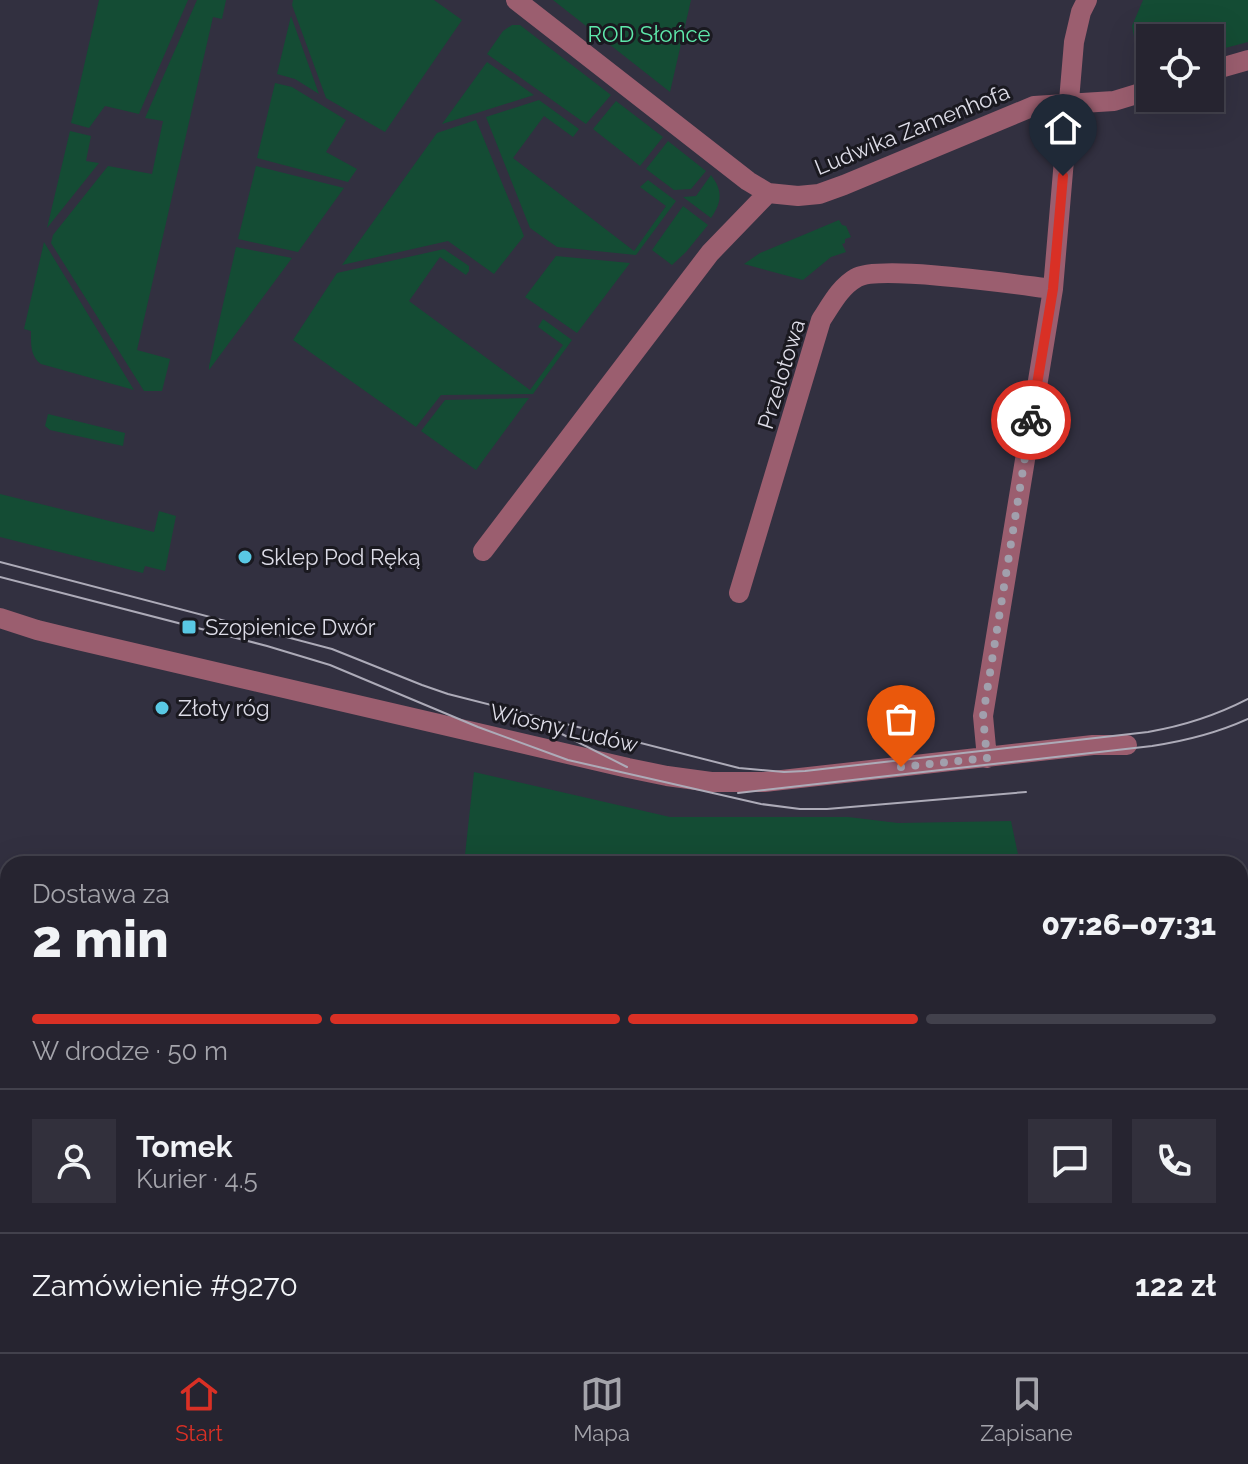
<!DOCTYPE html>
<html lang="pl">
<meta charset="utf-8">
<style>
body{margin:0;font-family:Raleway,sans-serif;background:#32303c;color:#f1f3f6;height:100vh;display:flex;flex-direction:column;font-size:30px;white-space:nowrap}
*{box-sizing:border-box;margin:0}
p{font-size:26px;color:#a4a4ab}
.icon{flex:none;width:44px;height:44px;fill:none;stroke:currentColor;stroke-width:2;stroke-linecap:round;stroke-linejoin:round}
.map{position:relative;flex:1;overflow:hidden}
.sheet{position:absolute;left:0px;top:856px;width:1248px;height:496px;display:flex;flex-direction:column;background:#262430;border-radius:24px 24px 0 0;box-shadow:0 8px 32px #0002,0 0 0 2px #42414c}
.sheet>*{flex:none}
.tools{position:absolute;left:1136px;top:24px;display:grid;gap:16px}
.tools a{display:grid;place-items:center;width:88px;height:88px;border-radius:0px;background:#262430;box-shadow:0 8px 32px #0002,0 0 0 2px #42414c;font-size:40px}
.pin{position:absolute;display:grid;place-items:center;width:68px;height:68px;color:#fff;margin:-82px -34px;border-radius:50% 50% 50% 0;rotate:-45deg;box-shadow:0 0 8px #0007}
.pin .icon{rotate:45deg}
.courier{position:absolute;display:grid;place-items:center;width:80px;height:80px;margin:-40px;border:6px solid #d93025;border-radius:50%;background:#fff;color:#222;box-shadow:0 2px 10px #0007}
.head em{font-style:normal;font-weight:800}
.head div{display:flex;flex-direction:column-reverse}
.head{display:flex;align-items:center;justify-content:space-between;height:136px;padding:0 32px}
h1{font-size:52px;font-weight:800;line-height:60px}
.bar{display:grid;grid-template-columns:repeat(4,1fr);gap:12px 8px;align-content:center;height:96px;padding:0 32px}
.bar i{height:10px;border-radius:6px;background:#42414c}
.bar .on{background:#d93025}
.bar p{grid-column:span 4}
.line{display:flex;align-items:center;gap:20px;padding:0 32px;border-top:2px solid #42414c}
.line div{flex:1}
.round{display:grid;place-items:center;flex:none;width:84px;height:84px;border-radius:0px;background:#32303c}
.tab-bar{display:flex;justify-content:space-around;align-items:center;height:112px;border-top:2px solid #42414c;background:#262430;font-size:22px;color:#a4a4ab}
.tab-bar a{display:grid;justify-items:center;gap:4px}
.tab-bar .on{color:#d93025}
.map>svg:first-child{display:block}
.industrial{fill:#483436}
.green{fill:#144c34}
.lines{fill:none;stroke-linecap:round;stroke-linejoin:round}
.minor{stroke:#9b5e6f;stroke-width:20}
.tram{stroke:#adabb8;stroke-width:2}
.rail{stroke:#adabb8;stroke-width:6;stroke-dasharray:12 6;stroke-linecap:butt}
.done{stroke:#a1a0ad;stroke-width:8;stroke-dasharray:0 14.4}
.route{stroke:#d93025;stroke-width:10}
.poi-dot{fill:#59c8e4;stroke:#1a1920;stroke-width:3}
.labels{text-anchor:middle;stroke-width:6;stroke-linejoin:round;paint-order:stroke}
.park-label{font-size:22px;fill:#5ee9ab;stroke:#1a1920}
.street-label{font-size:22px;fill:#dddce7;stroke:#1a1920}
.poi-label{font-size:22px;fill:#dddce7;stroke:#1a1920;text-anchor:start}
</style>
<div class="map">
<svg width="1248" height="1352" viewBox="0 0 1248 1352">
<rect width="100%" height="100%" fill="#323040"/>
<path class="industrial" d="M8,1069V1344H367L370,1352H0V1070Z"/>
<path class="green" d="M99,0H188L139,114L105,106L89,128L71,123Z
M197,0H226L222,19L213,17L137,350L170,359L162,391H144L51,243L53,235L108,166L152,174L163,121L145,118Z
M293,0H434L462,20L385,132L326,98L292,5Z
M553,0H691L670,92Z
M1143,0H1248V42L1210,52V38H1150V67L1140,69L1132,26Z
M291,16L319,94L295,79L277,74Z
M512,25H520L611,95L586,124L487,54L503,31Z
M487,62L534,95L442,124Z
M275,83L292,87L346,120L326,152L357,169L348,182L257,158Z
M539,100L579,129L573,137L544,116L513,158L634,251L666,206L640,187L648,180L676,201L636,255L557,247L530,228L486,117Z
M616,101L663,137L640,166L593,129Z
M476,120L524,236L494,274L448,241L342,265L437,133Z
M70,131L91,136L86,161L99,163L47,228Z
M668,141L706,171L691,189L674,190L646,169Z
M256,166L344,188L298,252L238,239Z
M711,175C723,191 722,202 711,218L683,197L696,196Z
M683,206L708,225L686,252L672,265L652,250Z
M839,220L842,225L846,226L851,237L845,239V243L842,244L846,252L831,257L803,280L744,264L760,253Z
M44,242L134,390L41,364C30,356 31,344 31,331L24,329Z
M236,247L292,258L209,370V366Z
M444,249L469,266V271L466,275L440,257L409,301L530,390L563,345L538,327L543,319L572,340L533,394L441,395L416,427L293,340L337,273Z
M556,256L630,263L577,333L525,297Z
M529,398L476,470L421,431L445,400Z
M48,414L125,433L123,446L50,430L45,426Z
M0,494L154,532L159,511L176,516L165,571L145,566L143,573L0,537Z
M474,772L670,817H848L898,823L1011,821L1020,864H464Z
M1240,1268L1248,1272V1352H685L699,1344H1240Z"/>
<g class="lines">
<path class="minor" d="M516,0L748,181L768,193L798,196L819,194L844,185L1034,106L1114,101L1150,90
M1210,71L1248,60
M483,551L710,253L768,193
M739,593L821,320C831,305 840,287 856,278C879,264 1019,285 1053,289
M0,618L37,630L78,640L628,768L667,776L711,782H764L1093,745H1127
M987,758L983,716L1053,289L1074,42L1081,12L1087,0"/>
<path class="tram" d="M0,562L332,649L422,685L448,694L739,768L784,772L805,771L1148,732C1184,726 1215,716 1248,699
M0,577L267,646L330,665L478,727L568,760L761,804L800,809H827L1026,792
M548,727L627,767
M738,793L1152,746C1186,741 1217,733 1248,719"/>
<path class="rail" d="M0,971L8,970
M1240,971L1248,965
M0,996L8,995
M1240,1195L1248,1198
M1240,1244L1248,1248
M648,1352L662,1344"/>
</g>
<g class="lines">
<path class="done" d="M901,767L987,758L983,716L1031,420"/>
<path class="route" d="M1031,420L1053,289L1063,176"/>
</g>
<g class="poi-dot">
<circle cx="245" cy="557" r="8"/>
<rect x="181" y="619" width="16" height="16" rx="4"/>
<circle cx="162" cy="708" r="8"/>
</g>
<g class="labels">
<g class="park-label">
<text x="649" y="42">ROD Słońce</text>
</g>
<g class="street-label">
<text transform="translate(912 129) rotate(-22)" y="8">Ludwika Zamenhofa</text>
<text transform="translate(781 374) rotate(-73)" y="8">Przelotowa</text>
<text transform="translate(564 728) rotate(13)" y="8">Wiosny Ludów</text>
</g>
<g class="poi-label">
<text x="261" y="565">Sklep Pod Ręką</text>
<text x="205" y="635">Szopienice Dwór</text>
<text x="178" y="716">Złoty róg</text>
</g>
</g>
</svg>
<div class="tools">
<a><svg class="icon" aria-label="locate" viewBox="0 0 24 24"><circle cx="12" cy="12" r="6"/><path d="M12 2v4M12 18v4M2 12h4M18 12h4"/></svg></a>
</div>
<div class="pin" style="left:901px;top:767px;background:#ea580c"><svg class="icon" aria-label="bag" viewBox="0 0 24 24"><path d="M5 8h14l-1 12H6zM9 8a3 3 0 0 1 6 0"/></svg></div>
<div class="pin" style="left:1063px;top:176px;background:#1f2937"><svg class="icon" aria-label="home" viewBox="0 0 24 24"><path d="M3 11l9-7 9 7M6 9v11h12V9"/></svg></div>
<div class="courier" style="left:1031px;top:420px"><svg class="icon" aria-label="bike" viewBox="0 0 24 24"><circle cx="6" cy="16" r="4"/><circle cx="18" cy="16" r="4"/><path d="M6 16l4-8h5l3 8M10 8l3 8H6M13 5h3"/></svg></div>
<section class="sheet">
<div class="head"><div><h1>2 min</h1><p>Dostawa za</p></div><em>07:26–07:31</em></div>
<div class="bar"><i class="on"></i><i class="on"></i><i class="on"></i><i></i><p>W drodze · 50 m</p></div>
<div class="line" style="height:144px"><a class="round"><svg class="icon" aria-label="person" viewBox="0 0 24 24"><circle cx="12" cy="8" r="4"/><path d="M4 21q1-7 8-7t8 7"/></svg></a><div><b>Tomek</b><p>Kurier · 4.5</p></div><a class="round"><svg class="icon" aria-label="chat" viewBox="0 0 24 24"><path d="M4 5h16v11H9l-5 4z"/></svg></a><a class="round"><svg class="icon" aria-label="phone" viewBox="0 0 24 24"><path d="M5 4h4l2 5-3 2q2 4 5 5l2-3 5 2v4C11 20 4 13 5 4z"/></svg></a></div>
<div class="line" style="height:104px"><div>Zamówienie #9270</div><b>122 zł</b></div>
</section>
</div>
<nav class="tab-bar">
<a class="on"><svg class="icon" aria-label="home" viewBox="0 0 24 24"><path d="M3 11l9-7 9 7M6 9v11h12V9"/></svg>Start</a>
<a><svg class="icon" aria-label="map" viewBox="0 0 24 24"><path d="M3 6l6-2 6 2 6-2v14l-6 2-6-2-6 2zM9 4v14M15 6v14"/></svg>Mapa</a>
<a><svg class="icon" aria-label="saved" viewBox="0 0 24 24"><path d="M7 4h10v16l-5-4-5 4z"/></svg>Zapisane</a>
</nav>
